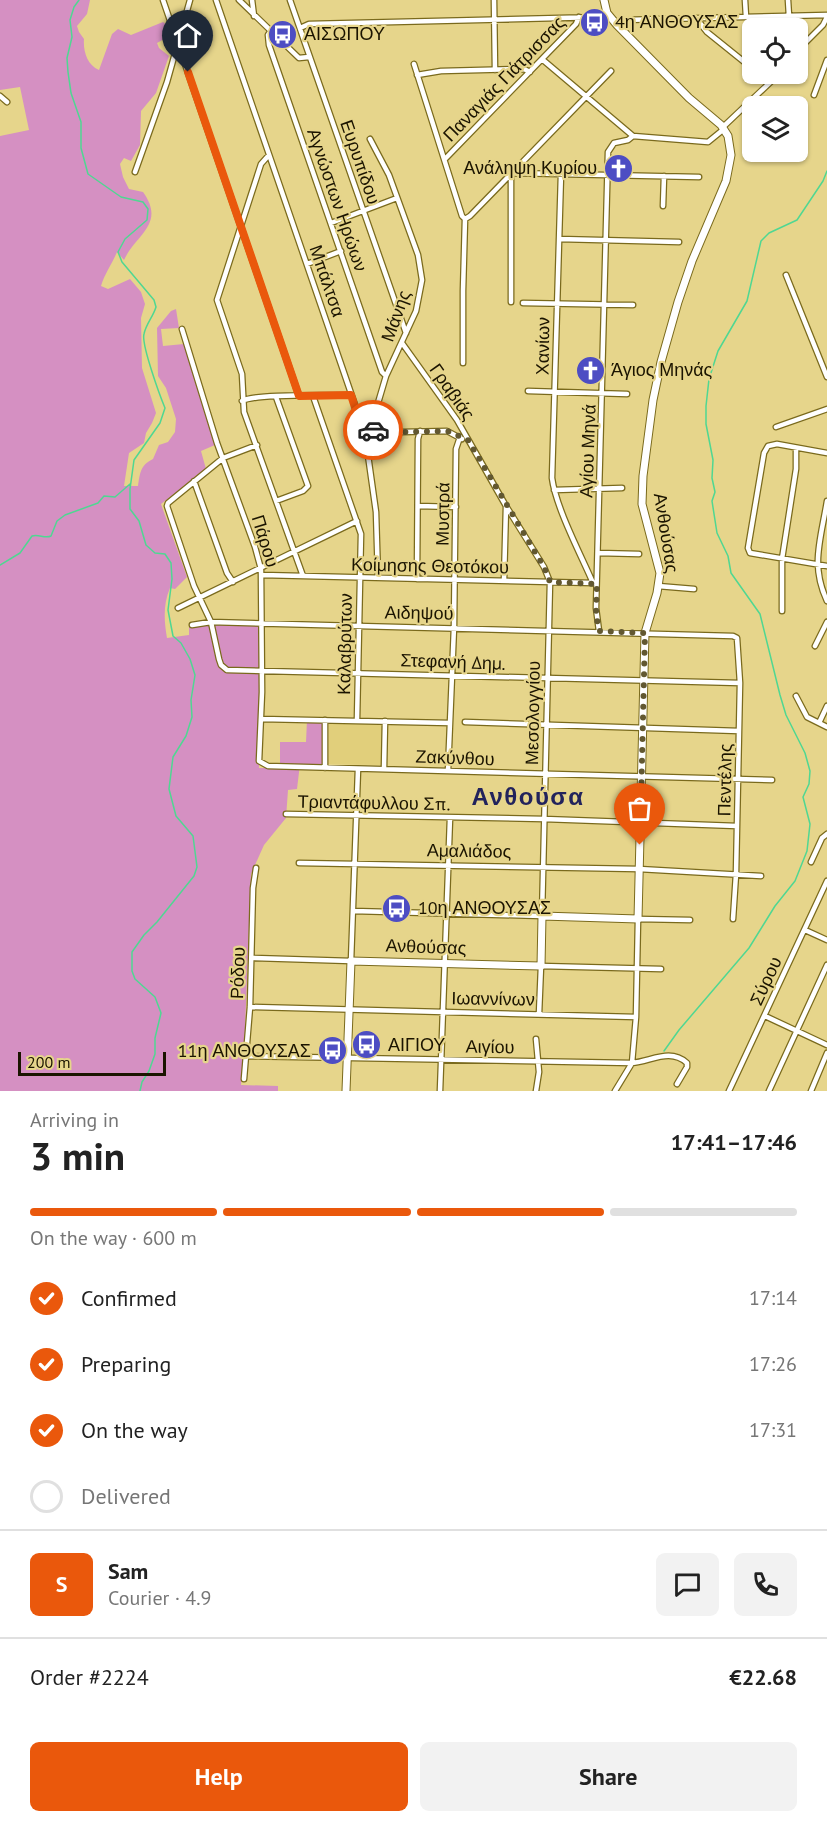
<!DOCTYPE html>
<meta charset="utf-8">
<style>
body{margin:0;font-family:"PT Sans",sans-serif;background:#f2f2f2;color:#222;height:100vh;display:flex;flex-direction:column;font-size:22px;white-space:nowrap}
*{box-sizing:border-box;margin:0}
p{font-size:20px;color:#767676}
.icon{flex:none;width:33px;height:33px;fill:none;stroke:currentColor;stroke-width:2;stroke-linecap:round;stroke-linejoin:round}
.map{position:relative;height:1091px;overflow:hidden}
.panel{display:flex;flex-direction:column;background:#fff;flex:1}
.panel>*{flex:none}
.buttons{position:absolute;left:742px;top:18px;display:grid;gap:12px}
.buttons a{display:grid;place-items:center;width:66px;height:66px;border-radius:9px;background:#fff;box-shadow:0 2px 4px #0004;font-size:30px}
.scale{position:absolute;left:18px;bottom:15px;width:148px;box-sizing:border-box;padding-left:6px;border:3px solid #1b1400;border-top:0;font-size:16px;line-height:21px;white-space:nowrap;color:#1b1400;-webkit-text-stroke:4px #e6d58b;paint-order:stroke}
.pin{position:absolute;display:grid;place-items:center;width:51px;height:51px;color:#fff;margin:-62px -26px;border-radius:50% 50% 50% 0;rotate:-45deg;box-shadow:0 0 6px #0007}
.pin .icon{rotate:45deg}
.courier{position:absolute;display:grid;place-items:center;width:60px;height:60px;margin:-30px;border:4px solid #ea580c;border-radius:50%;background:#fff;color:#222;box-shadow:0 2px 8px #0007}
.summary em{font-style:normal;font-weight:700}
.summary div{display:flex;flex-direction:column-reverse}
.summary{display:flex;align-items:center;justify-content:space-between;height:102px;padding:0 30px}
h1{font-size:39px;font-weight:700;line-height:45px}
.bar{display:grid;grid-template-columns:repeat(4,1fr);gap:9px 6px;align-content:center;height:72px;padding:0 30px}
.bar i{height:8px;border-radius:4px;background:#e0e0e0}
.bar .current{background:#ea580c}
.bar p{grid-column:span 4}
.line{display:flex;align-items:center;gap:15px;padding:0 30px;border-top:2px solid #e0e0e0}
.line div{flex:1}
.round{display:grid;place-items:center;flex:none;width:63px;height:63px;border-radius:9px;background:#f2f2f2}
ol{padding:0 30px;list-style:none}
li{display:flex;align-items:center;gap:18px;height:66px}
li p{margin-inline-start:auto}
li .icon{padding:6px;border-radius:50%;background:#ea580c;color:#fff;stroke-width:4}
li:last-child{color:#767676}
li i{width:33px;height:33px;border:3px solid #e0e0e0;border-radius:50%}
.primary-button{display:flex;gap:12px;margin-top:auto;padding:12px 30px}
.primary-button a{flex:1;height:69px;border-radius:9px;background:#ea580c;color:#fff;font-size:24px;font-weight:700;line-height:69px;text-align:center}
.primary-button a+a{background:#f2f2f2;color:#222}
.map>svg:first-child{display:block}
.built{fill:#e1cf7b}
.green{fill:#d590c2}
.lines{fill:none;stroke-linecap:round;stroke-linejoin:round}
.stream{stroke:#4fd792;stroke-width:1.5}
.street-casing{stroke:#7a6a1d;stroke-width:7}
.secondary-casing{stroke:#7a6a1d;stroke-width:9}
.street{stroke:#fff;stroke-width:4.5}
.secondary{stroke:#fff;stroke-width:7}
.done{stroke:#625831;stroke-width:6;stroke-dasharray:0 10.8}
.route{stroke:#ea580c;stroke-width:8}
.labels{text-anchor:middle;stroke-width:4.5;stroke-linejoin:round;paint-order:stroke}
.poi-label{font-size:18px;fill:#1b1400;stroke:#e6d58b;text-anchor:start}
.street-label{font-size:18px;fill:#1b1400;stroke:#e6d58b}
.district-label{font-size:24px;font-weight:bold;letter-spacing:1.5px;fill:#22235c;stroke:#e6d58b}
</style>
<div class="map">
<svg width="827" height="1091" viewBox="0 0 827 1091">
<rect width="100%" height="100%" fill="#e6d58b"/>
<path class="built" d="M329,723L383,724L382,765L328,764Z"/>
<path class="green" d="M0,0H90L87,14L77,26L79,32L84,39C83,51 87,65 99,70L112,34L118,29L131,35L163,22L168,26L171,35L157,43L159,48L169,56L156,93L141,111L140,145L131,161L124,158L120,164L123,177L129,189L143,192C166,224 136,234 124,260L117,252C112,264 105,273 101,286L108,289L130,279L141,292L145,304L141,318L142,368L156,413L152,423L146,433L144,443L129,453L124,486H138C140,474 140,465 153,459L159,445L168,442L175,432L176,419L166,388L158,376L157,328L171,311L176,309L179,328L161,329L163,346L184,344L215,445L201,451L206,469L161,504L187,577L175,589L170,588C163,604 164,621 167,638L189,635V627L209,624L259,625L261,694L259,768H280V742H306L307,720H323V764H300L297,789L288,790L286,818L264,845L251,874L244,1055L241,1085L278,1086V1091H0V136L29,130L20,87L0,90Z"/>
<g class="lines">
<path class="stream" d="M79,0L74,7L70,20L72,37L67,58L68,72L71,93L81,122V148L88,174L121,197L143,202L148,209L147,220L125,239L118,252L122,262L154,300L156,307C153,317 146,324 144,334C141,344 160,396 165,408L160,423L134,460L130,489V509L139,521L146,545L155,553L165,554L171,563L172,579L168,610L173,636L181,643L190,659L195,675L191,700L192,717L186,736L173,757L169,789L176,816L193,836L197,867L194,876L157,922L144,935L132,952V971L135,979L155,997L161,1013L155,1038V1054L149,1071L142,1082L140,1091
M0,565L20,553L32,536C39,534 45,539 51,536L57,521L65,515L98,503L104,496L115,497L130,484
M664,1051L679,1030L749,948L775,906L795,881L807,851L810,824L803,797L809,784L810,771L805,753L786,715L780,695L760,614L731,573L728,556L717,533L712,501L715,492L712,478L713,460L706,424V406L709,379L718,351L747,301L761,241L769,233L797,220L823,181L827,171"/>
<defs>
<path id="street" d="M163,0L299,396
M216,0L365,434L376,512L378,578
M239,0L299,58L309,57
M252,0L254,16
M290,0L406,333
M494,0L495,70
M745,0L746,17
M788,0L789,16
M696,18L707,32L753,69
M617,25L624,20L827,15
M300,28L309,24L600,17L607,13
M270,32L268,35L269,45L382,372L386,376
M798,50L823,25L827,17
M543,60L633,136
M414,64L462,216L465,219L463,291V363
M759,74L770,82
M417,75L441,71L524,69L530,72
M814,95L827,60
M0,96L7,102
M723,127L779,74
M269,155L261,164L217,300L242,374L244,412L303,576
M445,159L576,24L579,17
M135,172L167,82L190,0
M561,174L552,478C556,508 581,555 593,583
M663,206L664,176
M465,219L470,216L611,71
M331,223L397,198
M559,239L679,242
M307,264L341,251
M786,275L827,377
M511,302V173L699,177
M523,303L633,305
M182,329L217,443L255,547L261,569L262,692L259,761L268,766L772,780
M528,391L627,394
M313,396L361,534L357,720
M276,397L308,486L303,491L276,501
M242,401C258,393 329,396 351,395
M776,427L827,409
M370,430L402,432L447,431L462,439
M365,434L370,430L386,376L416,311L422,280L418,255L389,175L370,139
M257,445L223,458L168,503L167,506L194,586L211,622L219,659L221,665L227,670L740,683
M827,453L777,444L768,446L764,453L748,548L750,553L827,566
M194,481L227,573L233,582
M554,490L622,488
M827,501C821,539 810,565 827,601
M418,506L456,507
M598,553L639,554
M262,575L594,583
M417,579L418,439L420,431
M504,581L506,506
M658,586L694,589
M178,608L357,521
M782,611V559L796,469V448
M192,625L211,622L733,636L737,638L740,683L736,874L733,919
M599,631L596,608L608,152L614,143L628,140L633,136L708,142L724,129
M815,646L827,622
M796,696L807,717L827,727
M261,719L450,723
M465,722L739,731
M819,723L827,706
M325,768V720
M384,769L385,721
M448,771L454,627L456,449L460,437
M286,814L544,819L737,826
M811,862L822,838L827,834
M299,863L639,869L761,876
M353,911L542,916L550,582L544,567L506,506L457,420L402,343
M805,930L827,940
M252,958L351,961L358,769
M250,1007L636,1017
M539,1014L541,966L661,969
M765,1016L827,1045
M247,1056L632,1063C652,1061 670,1048 687,1063V1067L677,1084
M244,1079L250,1007L253,888L256,868
M440,1091L450,818
M536,1091L539,1072L536,1039
M615,1091L632,1063L636,1017L638,919L690,920
M729,1091L827,881
M769,1091L827,965
M811,1091L827,1053"/>
<path id="secondary" d="M346,1091L351,961L541,966L542,916L638,919L645,633L657,593L660,573L642,504L643,476L653,400L661,362L678,302L692,261L726,181L731,155L728,136L721,125L689,98L617,25L607,13L604,0"/>
</defs>
<use href="#street" class="street-casing"/>
<use href="#secondary" class="secondary-casing"/>
<use href="#street" class="street"/>
<use href="#secondary" class="secondary"/>
</g>
<g class="lines">
<path class="done" d="M373,430L402,432L447,431L468,440L544,567L550,582L597,584L596,614L599,631L645,633L640,845"/>
<path class="route" d="M188,72L299,396L351,395L363,432L365,434L373,430"/>
</g>
<defs>
<symbol id="bus-disc" viewBox="-11 -11 22 22"><circle r="9.5" fill="#4d4dc3" stroke="#e6d58b"/><path d="M-5-6H5V4H4V6H2V4H-2V6H-4V4H-5ZM-3.5-4V0h7V-4ZM-3.5 1.2v1.5H-2V1.2ZM2 1.2v1.5H3.5V1.2Z" fill="#fff"/></symbol>
<symbol id="church-disc" viewBox="-11 -11 22 22"><circle r="9.5" fill="#4d4dc3" stroke="#e6d58b"/><path d="M-1.2-6h2.4v3.5h3.3v2.4h-3.3V6h-2.4V-.1h-3.3v-2.4h3.3Z" fill="#fff"/></symbol>
</defs>
<g fill-rule="evenodd">
<use href="#bus-disc" x="578" y="6" width="33" height="33"/>
<use href="#bus-disc" x="266" y="18" width="33" height="33"/>
<use href="#church-disc" x="602" y="152" width="33" height="33"/>
<use href="#church-disc" x="574" y="354" width="33" height="33"/>
<use href="#bus-disc" x="380" y="892" width="33" height="33"/>
<use href="#bus-disc" x="350" y="1028" width="33" height="33"/>
<use href="#bus-disc" x="316" y="1034" width="33" height="33"/>
</g>
<g class="labels">
<g class="poi-label">
<text x="615" y="28">4η ΑΝΘΟΥΣΑΣ</text>
<text x="304" y="40">ΑΙΣΩΠΟΥ</text>
<text x="597" y="174" text-anchor="end">Ανάληψη Κυρίου</text>
<text x="611" y="376">Άγιος Μηνάς</text>
<text x="418" y="914">10η ΑΝΘΟΥΣΑΣ</text>
<text x="388" y="1051">ΑΙΓΙΟΥ</text>
<text x="311" y="1057" text-anchor="end">11η ΑΝΘΟΥΣΑΣ</text>
</g>
<g class="street-label">
<text transform="translate(504 79) rotate(-46)" y="6">Παναγιάς Γιάτρισσας</text>
<text transform="translate(360 162) rotate(71)" y="6">Ευρυπίδου</text>
<text transform="translate(337 200) rotate(71)" y="6">Αγνώστων Ηρώων</text>
<text transform="translate(327 281) rotate(71)" y="6">Μπάλτσα</text>
<text transform="translate(396 316) rotate(-70)" y="6">Μάνης</text>
<text transform="translate(543 346) rotate(-89)" y="6">Χανίων</text>
<text transform="translate(452 392) rotate(55)" y="6">Γραβιάς</text>
<text transform="translate(588 451) rotate(-88)" y="6">Αγίου Μηνά</text>
<text transform="translate(443 514) rotate(-89)" y="6">Μυστρά</text>
<text transform="translate(666 533) rotate(81)" y="6">Ανθούσας</text>
<text transform="translate(265 541) rotate(73)" y="6">Πάρου</text>
<text transform="translate(430 566) rotate(1)" y="6">Κοίμησης Θεοτόκου</text>
<text transform="translate(419 613) rotate(1)" y="6">Αιδηψού</text>
<text transform="translate(345 644) rotate(-89)" y="6">Καλαβρύτων</text>
<text transform="translate(453 662) rotate(2)" y="6">Στεφανή Δημ.</text>
<text transform="translate(533 713) rotate(-89)" y="6">Μεσολογγίου</text>
<text transform="translate(455 758) rotate(2)" y="6">Ζακύνθου</text>
<text transform="translate(725 780) rotate(-89)" y="6">Πεντέλης</text>
<text transform="translate(374 803) rotate(1)" y="6">Τριαντάφυλλου Σπ.</text>
<text transform="translate(469 851) rotate(1)" y="6">Αμαλιάδος</text>
<text transform="translate(426 947) rotate(2)" y="6">Ανθούσας</text>
<text transform="translate(238 973) rotate(-88)" y="6">Ρόδου</text>
<text transform="translate(766 981) rotate(-65)" y="6">Σύρου</text>
<text transform="translate(493 999) rotate(1)" y="6">Ιωαννίνων</text>
<text transform="translate(490 1047) rotate(1)" y="6">Αιγίου</text>
</g>
<g class="district-label">
<text x="528" y="805">Ανθούσα</text>
</g>
</g>
</svg>
<div class="buttons">
<a><svg class="icon" aria-label="locate" viewBox="0 0 24 24"><circle cx="12" cy="12" r="6"/><path d="M12 2v4M12 18v4M2 12h4M18 12h4"/></svg></a>
<a><svg class="icon" aria-label="layers" viewBox="0 0 24 24"><path d="M12 4l9 5-9 5-9-5zM3 14l9 5 9-5"/></svg></a>
</div>
<div class="scale">200 m</div>
<div class="pin" style="left:640px;top:845px;background:#ea580c"><svg class="icon" aria-label="bag" viewBox="0 0 24 24"><path d="M5 8h14l-1 12H6zM9 8a3 3 0 0 1 6 0"/></svg></div>
<div class="pin" style="left:188px;top:72px;background:#1f2937"><svg class="icon" aria-label="home" viewBox="0 0 24 24"><path d="M3 11l9-7 9 7M6 9v11h12V9"/></svg></div>
<div class="courier" style="left:373px;top:430px"><svg class="icon" aria-label="car" viewBox="0 0 24 24"><path d="M5 17H2v-5l4-1 3-4h7l3 4 3 1v5h-3M9 17h6M6 11h13"/><circle cx="7" cy="17" r="2"/><circle cx="17" cy="17" r="2"/></svg></div>
</div>
<section class="panel">
<div class="summary"><div><h1>3 min</h1><p>Arriving in</p></div><em>17:41–17:46</em></div>
<div class="bar"><i class="current"></i><i class="current"></i><i class="current"></i><i></i><p>On the way · 600 m</p></div>
<ol>
<li><svg class="icon" aria-label="check" viewBox="0 0 24 24"><path d="M5 12l5 5 9-10"/></svg>Confirmed<p>17:14</p></li>
<li><svg class="icon" aria-label="check" viewBox="0 0 24 24"><path d="M5 12l5 5 9-10"/></svg>Preparing<p>17:26</p></li>
<li><svg class="icon" aria-label="check" viewBox="0 0 24 24"><path d="M5 12l5 5 9-10"/></svg>On the way<p>17:31</p></li>
<li><i></i>Delivered</li>
</ol>
<div class="line" style="height:108px"><b class="round" style="background:#ea580c;color:#fff">S</b><div><b>Sam</b><p>Courier · 4.9</p></div><a class="round"><svg class="icon" aria-label="chat" viewBox="0 0 24 24"><path d="M4 5h16v11H9l-5 4z"/></svg></a><a class="round"><svg class="icon" aria-label="phone" viewBox="0 0 24 24"><path d="M5 4h4l2 5-3 2q2 4 5 5l2-3 5 2v4C11 20 4 13 5 4z"/></svg></a></div>
<div class="line" style="height:78px"><div>Order #2224</div><b>€22.68</b></div>
<div class="primary-button"><a>Help</a><a>Share</a></div>
</section>
